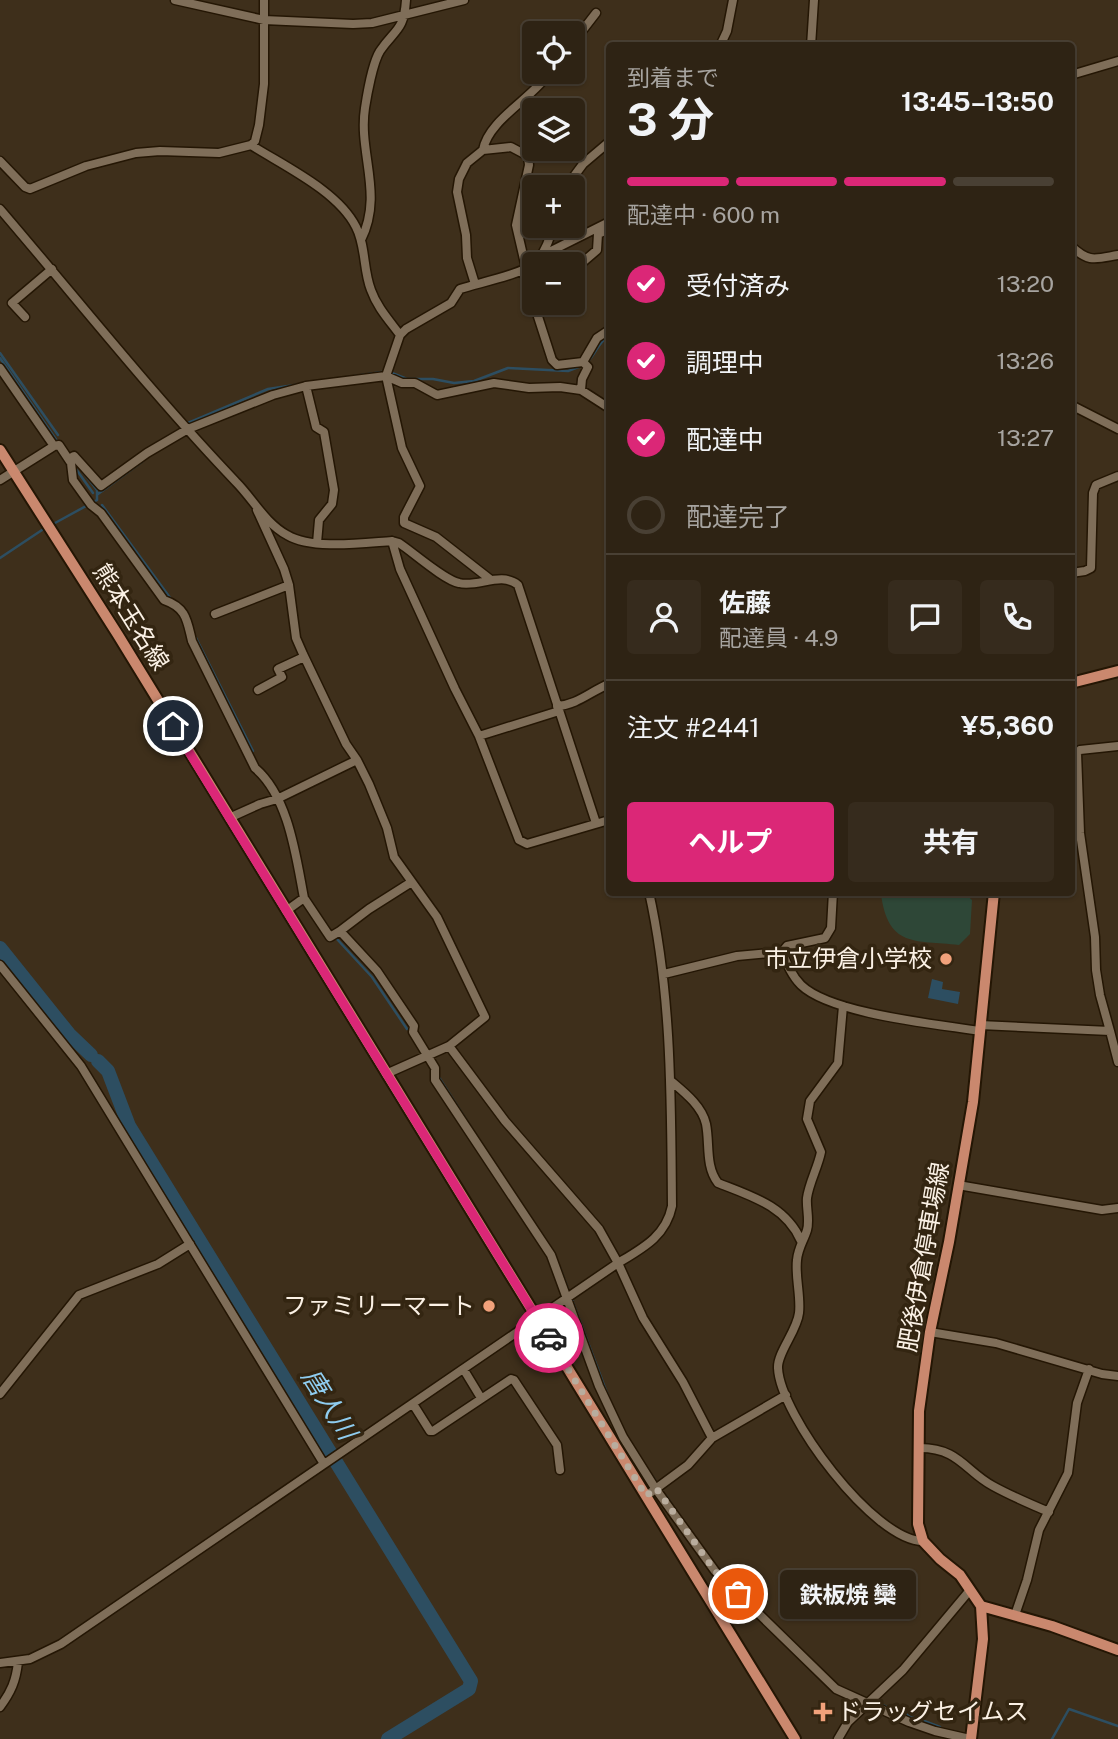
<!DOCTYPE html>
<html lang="ja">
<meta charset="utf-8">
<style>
body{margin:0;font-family:"Public Sans","Noto Sans JP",sans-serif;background:#362b1d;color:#f1f3f6;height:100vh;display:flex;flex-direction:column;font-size:26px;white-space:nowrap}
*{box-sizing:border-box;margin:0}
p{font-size:23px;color:#a7a4a0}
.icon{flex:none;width:38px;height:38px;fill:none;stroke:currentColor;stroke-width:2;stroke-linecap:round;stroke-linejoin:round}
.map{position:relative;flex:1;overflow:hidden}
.side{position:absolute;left:606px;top:42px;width:469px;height:854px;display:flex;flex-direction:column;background:#2e2314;border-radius:7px;box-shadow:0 2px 5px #0004,0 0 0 2px #494034}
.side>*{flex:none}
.tools{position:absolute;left:522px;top:21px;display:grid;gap:14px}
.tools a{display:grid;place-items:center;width:63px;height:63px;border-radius:7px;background:#2e2314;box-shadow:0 2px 5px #0004,0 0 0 2px #494034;font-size:35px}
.pin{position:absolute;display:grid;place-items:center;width:60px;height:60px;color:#fff;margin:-30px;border:4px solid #fff;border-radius:50%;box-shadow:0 2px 7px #0007}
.courier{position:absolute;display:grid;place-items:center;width:70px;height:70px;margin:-35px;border:5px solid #db2777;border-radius:50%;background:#fff;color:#222;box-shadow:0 2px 9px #0007}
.bubble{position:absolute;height:49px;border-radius:7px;background:#2e2314;box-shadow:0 2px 5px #0004,0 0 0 2px #494034;font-size:23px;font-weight:700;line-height:49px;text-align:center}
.overview em{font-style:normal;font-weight:700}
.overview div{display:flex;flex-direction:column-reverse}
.overview{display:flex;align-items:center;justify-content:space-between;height:119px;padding:0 21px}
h1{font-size:46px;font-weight:700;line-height:52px}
.bar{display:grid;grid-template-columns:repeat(4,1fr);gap:10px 7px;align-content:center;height:84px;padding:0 21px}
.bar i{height:9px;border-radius:5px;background:#494034}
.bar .active{background:#db2777}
.bar p{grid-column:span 4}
.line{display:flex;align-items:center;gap:18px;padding:0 21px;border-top:2px solid #494034}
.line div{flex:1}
.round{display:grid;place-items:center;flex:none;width:74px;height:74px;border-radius:7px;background:#362b1d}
ol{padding:0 21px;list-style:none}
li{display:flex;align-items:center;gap:21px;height:77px}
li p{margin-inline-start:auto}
li .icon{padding:7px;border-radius:50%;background:#db2777;color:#fff;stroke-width:4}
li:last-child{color:#a7a4a0}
li i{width:38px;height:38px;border:4px solid #494034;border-radius:50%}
.button{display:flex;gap:14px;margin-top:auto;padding:14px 21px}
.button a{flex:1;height:80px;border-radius:7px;background:#db2777;color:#fff;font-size:28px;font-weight:700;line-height:80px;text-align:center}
.button a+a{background:#362b1d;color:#f1f3f6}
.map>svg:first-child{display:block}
.pitch{fill:#2e4737}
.water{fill:#2d4e61}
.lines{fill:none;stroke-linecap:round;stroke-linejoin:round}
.stream{stroke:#2d4e61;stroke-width:2.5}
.river{stroke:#2d4e61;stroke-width:14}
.minor-casing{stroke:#241604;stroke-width:11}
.major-casing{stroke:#241604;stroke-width:14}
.minor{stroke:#7f6e59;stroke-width:8}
.major{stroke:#ca886e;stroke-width:10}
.done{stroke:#b9ad9e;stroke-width:7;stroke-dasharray:0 12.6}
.route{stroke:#db2777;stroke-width:9}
.poi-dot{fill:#f1a17b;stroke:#332511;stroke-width:2.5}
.labels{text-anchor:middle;stroke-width:7;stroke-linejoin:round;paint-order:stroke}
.street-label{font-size:24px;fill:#fbf1e5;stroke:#332511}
.poi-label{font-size:24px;fill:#fbf1e5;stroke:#332511;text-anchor:end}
.water-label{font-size:26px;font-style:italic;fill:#8fcdf0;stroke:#332511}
</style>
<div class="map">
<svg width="1118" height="1739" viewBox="0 0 1118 1739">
<rect width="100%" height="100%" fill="#3e2f1b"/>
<path class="pitch" d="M877,893H964L972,900L970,934L959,945C915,940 888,948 881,894Z"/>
<path class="water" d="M932,979L943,982L942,989L960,992L958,1004L928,998Z"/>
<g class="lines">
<path class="stream" d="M0,353L58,435
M0,358L57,441
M587,362C596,354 598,342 609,336
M392,373L407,379H433L454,383L474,381L508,368L568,371L581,366
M188,423L268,389L382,372
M76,469L93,493
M98,494L143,461
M102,505L171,599
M55,523L97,500V490L83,472
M0,558L42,530
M196,638L253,751
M292,826L298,847
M336,938L372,977L407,1029
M438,1076L472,1129
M560,1268L608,1396
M649,1472L655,1480
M666,1496L674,1508
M874,1702L940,1727
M1052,1739L1069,1709L1118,1726"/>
<path class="river" d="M0,948L69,1034L91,1055
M98,1061L108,1071L129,1126L471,1681L469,1689L388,1739"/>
<defs>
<path id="minor" d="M175,0L264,20L353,24L372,23L464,0
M572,44L596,13
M720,46L727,31L733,0
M811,46L814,0
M1071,75L1118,61
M251,145C284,166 338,191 356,227C366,246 363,270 371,290C377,307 389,320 400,335
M483,150C488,120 533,98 550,72
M0,161L25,187L30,189L86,166L136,153L160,151L219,153L251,145L255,141L259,125L264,84V0
M566,187L583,164L609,142
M0,209C78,300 153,395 236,482C253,499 265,523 287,535C312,550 363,543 392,541L399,543C414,553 444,580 459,583C478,588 501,571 518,585L596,823
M361,240C384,194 358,153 365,108C367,95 373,62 380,51C395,29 404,31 406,0
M1071,246C1089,263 1095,259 1118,255
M539,257L609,222
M572,267L583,262L597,250L598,234L609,229
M523,270L552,360L557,365L583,362
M475,284L467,258L466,235L457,192L459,179L467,163L483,150L511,147L528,156L529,165L516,225L526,268
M25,317L12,303L52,269
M583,362L597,338L609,330
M0,368L54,446L59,445L71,463L73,480L91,505L101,513L164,600C187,608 187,621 192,641L255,768C289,797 296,857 304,898L330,937L340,931L377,971L414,1026L413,1032L435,1068V1080L551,1255L599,1386L623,1437L655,1488L715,1571L836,1689L909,1722L935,1731L970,1739
M306,386L316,427L324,432L334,490L332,504L319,520L317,543
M581,390L582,379L588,367L583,362
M1071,405L1118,429
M69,459L74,456L101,486L147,453L188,429L273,395L306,386L386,376L402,383H415L437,395L494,383L529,388L560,387L581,390L609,408
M0,480L54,446
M257,510L284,569L289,585L296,638L303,654L346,744L357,760L369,784L387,828L394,857L437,917L485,1017L449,1046L386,1074
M392,541L400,569L455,689L479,736L519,840L527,844L609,820
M1071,573L1085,571L1091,568L1093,493L1096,485L1118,476
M491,580L436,537L404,523V517L420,486L402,448L386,376L400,335L406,329L451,303L460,289C478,283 520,275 533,264C544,256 550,238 553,226
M215,614L289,585
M258,690L282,677L278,669L304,657
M557,706C577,705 591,691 609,684
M479,736L559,711
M229,818L260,804L277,799L357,760
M286,911L304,898
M340,931L369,909L410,883
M782,952C787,964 792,976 801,985C831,1014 936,1024 980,1031
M0,965L81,1066L324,1464
M664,974L737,956L782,952L787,946L825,938L831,928L833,892
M843,1006L838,1063L810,1101L807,1119L821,1152C818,1167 809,1183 807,1198C806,1208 810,1220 807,1230C804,1240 798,1248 797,1260C795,1277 801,1296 799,1313C797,1331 777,1353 778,1368C780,1415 874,1541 923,1541
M980,1025L1110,1031L1118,1062
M1110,1031L1100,995L1096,970L1095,937L1080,833L1077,753L1080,750L1118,746
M449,1046L505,1121L599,1229L618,1263L643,1318L683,1382L712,1438
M671,1081C684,1092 702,1106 706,1124C710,1144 705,1166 718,1183C751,1196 786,1206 801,1241
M958,1185L1102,1210L1118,1208
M930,1332L996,1343L1102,1374L1118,1376
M464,1370L481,1398
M0,1394L79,1295L158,1264L190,1244
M413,1404L430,1431H433L511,1379L514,1380L557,1445L560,1470
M920,1448C959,1448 965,1471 993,1486C1011,1496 1030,1504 1049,1512
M646,1496L688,1465L712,1438L786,1395
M1015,1615L1027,1580L1039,1530L1068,1473L1077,1403L1089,1369
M0,1663L30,1659L61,1644L618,1263C643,1248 666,1236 672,1206C671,1100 672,996 649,892
M0,1707C11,1692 16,1681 18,1662
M838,1739L848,1722L903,1670L970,1590"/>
<path id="major" d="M0,450L118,635L795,1739
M1071,683L1118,671
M981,1606L1052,1626L1118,1650
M971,1739L983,1639L981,1606L960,1575L940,1559L923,1541L918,1524L919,1411L930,1332L949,1242L973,1102L994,892"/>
</defs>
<use href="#minor" class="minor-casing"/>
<use href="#major" class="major-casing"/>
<use href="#minor" class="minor"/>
<use href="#major" class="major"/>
</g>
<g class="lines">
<path class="done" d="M549,1338L646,1496L656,1488L715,1571L738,1594"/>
<path class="route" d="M173,726L549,1338"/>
</g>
<g class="poi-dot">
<circle cx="946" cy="959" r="7"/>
<circle cx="489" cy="1306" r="7"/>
<path d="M819.5 1701.5h7v7h7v7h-7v7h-7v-7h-7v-7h7z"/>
</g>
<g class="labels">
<g class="street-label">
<text transform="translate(131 617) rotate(58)" y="8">熊本玉名線</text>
<text transform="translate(924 1257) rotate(-80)" y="8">肥後伊倉停車場線</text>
</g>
<g class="poi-label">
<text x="932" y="967">市立伊倉小学校</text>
<text x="475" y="1314">ファミリーマート</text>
<text x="837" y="1720" text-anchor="start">ドラッグセイムス</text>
</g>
<g class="water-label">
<text transform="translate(329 1404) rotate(58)" y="9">唐人川</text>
</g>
</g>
</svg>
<div class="tools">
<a><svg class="icon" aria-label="locate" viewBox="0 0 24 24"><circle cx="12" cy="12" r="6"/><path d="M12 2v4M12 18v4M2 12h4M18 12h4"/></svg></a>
<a><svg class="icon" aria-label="layers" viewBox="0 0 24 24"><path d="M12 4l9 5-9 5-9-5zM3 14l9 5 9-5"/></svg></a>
<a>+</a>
<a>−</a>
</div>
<div class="pin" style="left:738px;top:1594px;background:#ea580c"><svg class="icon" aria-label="bag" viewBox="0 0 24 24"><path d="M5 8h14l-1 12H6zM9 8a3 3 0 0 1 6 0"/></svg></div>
<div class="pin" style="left:173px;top:726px;background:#1f2937"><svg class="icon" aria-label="home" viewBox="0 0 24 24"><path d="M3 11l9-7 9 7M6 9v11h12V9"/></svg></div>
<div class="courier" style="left:549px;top:1338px"><svg class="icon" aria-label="car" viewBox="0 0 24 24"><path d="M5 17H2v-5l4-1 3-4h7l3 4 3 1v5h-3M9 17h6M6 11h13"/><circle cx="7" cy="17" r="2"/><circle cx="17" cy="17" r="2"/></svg></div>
<div class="bubble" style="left:780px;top:1570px;width:136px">鉄板焼 欒</div>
<section class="side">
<div class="overview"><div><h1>3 分</h1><p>到着まで</p></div><em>13:45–13:50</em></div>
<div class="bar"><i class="active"></i><i class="active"></i><i class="active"></i><i></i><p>配達中 · 600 m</p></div>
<ol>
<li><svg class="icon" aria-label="check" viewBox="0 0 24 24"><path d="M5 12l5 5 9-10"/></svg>受付済み<p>13:20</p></li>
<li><svg class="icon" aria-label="check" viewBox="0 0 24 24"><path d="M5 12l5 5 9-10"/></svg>調理中<p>13:26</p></li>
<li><svg class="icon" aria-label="check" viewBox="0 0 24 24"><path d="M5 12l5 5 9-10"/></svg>配達中<p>13:27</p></li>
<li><i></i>配達完了</li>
</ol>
<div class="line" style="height:126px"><a class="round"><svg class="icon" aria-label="person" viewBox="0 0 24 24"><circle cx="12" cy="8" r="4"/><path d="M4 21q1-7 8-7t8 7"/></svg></a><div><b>佐藤</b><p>配達員 · 4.9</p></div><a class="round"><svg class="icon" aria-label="chat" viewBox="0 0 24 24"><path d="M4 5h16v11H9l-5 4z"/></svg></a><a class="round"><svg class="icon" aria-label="phone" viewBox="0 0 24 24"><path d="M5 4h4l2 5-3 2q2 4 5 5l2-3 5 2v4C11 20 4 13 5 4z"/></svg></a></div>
<div class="line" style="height:91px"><div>注文 #2441</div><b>¥5,360</b></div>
<div class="button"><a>ヘルプ</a><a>共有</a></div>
</section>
</div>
